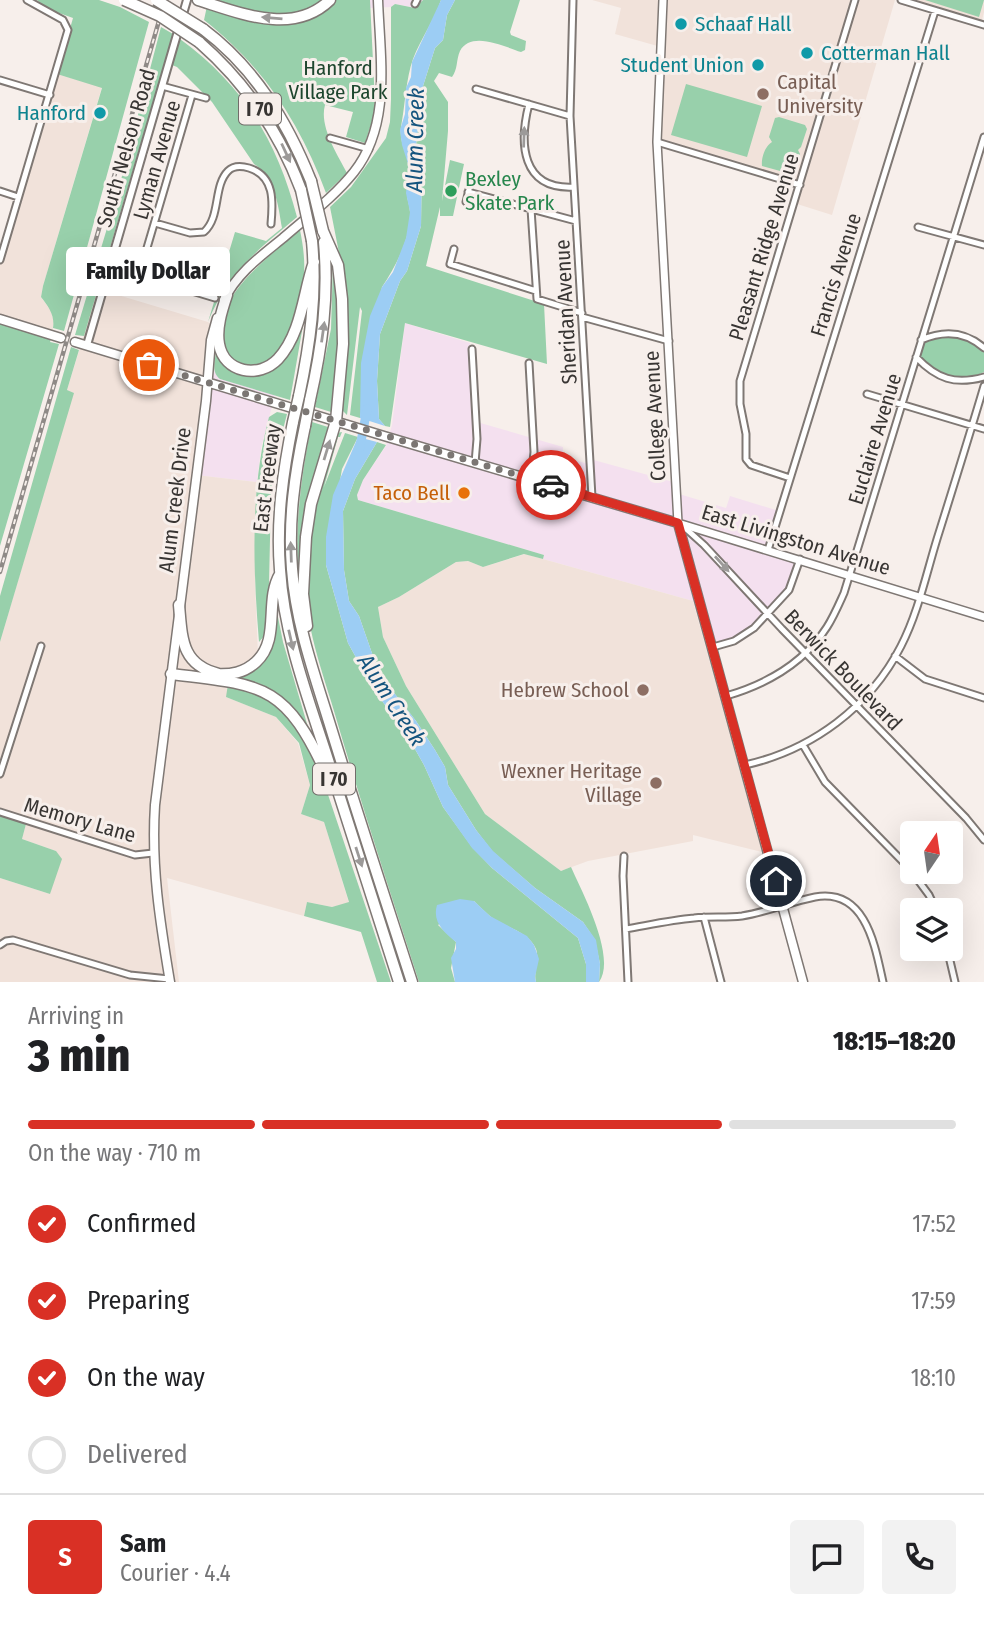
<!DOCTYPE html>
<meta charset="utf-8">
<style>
body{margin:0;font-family:"Fira Sans Condensed",sans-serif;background:#f2f2f2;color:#202124;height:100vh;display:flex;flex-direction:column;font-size:26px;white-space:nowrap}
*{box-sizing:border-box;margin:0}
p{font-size:23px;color:#757577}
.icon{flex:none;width:38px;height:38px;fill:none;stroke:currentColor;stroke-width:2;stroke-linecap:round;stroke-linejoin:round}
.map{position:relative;height:982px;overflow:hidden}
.sheet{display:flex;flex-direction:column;background:#fff;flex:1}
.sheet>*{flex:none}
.needle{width:46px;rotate:13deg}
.tools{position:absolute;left:900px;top:821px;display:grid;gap:14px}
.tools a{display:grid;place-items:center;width:63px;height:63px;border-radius:7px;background:#fff;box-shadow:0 7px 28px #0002;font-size:35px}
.pin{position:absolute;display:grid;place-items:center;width:60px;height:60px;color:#fff;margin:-30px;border:4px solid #fff;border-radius:50%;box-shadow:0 2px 7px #0007}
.courier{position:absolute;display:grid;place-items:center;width:70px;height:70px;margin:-35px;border:5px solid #d93025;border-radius:50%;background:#fff;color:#222;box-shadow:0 2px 9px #0007}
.bubble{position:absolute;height:49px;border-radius:7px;background:#fff;box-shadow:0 7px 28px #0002;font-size:23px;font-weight:800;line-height:49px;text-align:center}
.summary em{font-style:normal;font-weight:800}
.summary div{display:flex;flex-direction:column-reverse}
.summary{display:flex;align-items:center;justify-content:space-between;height:119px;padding:0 28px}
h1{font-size:46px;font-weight:800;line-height:52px}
.bar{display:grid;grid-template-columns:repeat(4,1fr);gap:10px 7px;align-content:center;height:84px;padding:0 28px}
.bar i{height:9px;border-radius:5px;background:#e0e0e0}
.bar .current{background:#d93025}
.bar p{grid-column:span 4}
.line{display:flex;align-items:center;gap:18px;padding:0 28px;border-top:2px solid #e0e0e0}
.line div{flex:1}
.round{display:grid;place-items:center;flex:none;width:74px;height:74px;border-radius:7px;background:#f2f2f2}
ol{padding:0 28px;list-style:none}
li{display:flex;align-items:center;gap:21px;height:77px}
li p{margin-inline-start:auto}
li .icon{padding:7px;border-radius:50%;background:#d93025;color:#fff;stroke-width:4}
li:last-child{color:#757577}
li i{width:38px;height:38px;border:4px solid #e0e0e0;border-radius:50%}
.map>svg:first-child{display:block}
.commercial{fill:#f4e0ef}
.built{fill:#f1e2da}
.green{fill:#98d0ab}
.water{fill:#9ccdf4}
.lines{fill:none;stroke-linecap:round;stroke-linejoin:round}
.river{stroke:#9ccdf4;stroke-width:9}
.minor-casing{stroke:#7f7874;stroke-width:9}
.tertiary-casing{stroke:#7f7874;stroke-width:10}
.secondary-casing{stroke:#7f7874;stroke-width:10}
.primary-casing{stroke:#7f7874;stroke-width:11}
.motorway-casing{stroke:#7f7874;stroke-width:13}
.minor{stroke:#fff;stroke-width:5}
.tertiary{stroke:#fff;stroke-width:6}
.secondary{stroke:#fff;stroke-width:7}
.primary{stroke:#fff;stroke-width:8}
.motorway{stroke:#fff;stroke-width:10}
.rail-casing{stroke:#8f8a87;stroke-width:4.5}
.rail{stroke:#f7efeb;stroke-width:2;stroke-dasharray:5;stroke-linecap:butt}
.motorway-bridge-casing{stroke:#7f7874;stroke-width:13;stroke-linecap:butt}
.motorway-bridge{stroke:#fff;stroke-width:10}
.oneway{fill:#9c9a99}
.done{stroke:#7b7673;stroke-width:7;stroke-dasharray:0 12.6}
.route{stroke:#d93025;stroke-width:9}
.culture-dot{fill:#0f9aa8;stroke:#f7efeb;stroke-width:2.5}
.education-dot{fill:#8d6e63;stroke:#f7efeb;stroke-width:2.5}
.leisure-dot{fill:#2e9e5b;stroke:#f7efeb;stroke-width:2.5}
.food-dot{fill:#e8710a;stroke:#f7efeb;stroke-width:2.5}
.labels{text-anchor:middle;stroke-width:6;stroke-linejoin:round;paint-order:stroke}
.shield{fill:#f7efeb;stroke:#716d6a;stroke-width:2}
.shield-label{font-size:19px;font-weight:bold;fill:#383533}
.culture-label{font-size:21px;fill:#0d838f;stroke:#f7efeb;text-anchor:start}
.park-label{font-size:21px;fill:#1e462e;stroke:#f7efeb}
.education-label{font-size:21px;fill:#785e54;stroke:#f7efeb;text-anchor:end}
.street-label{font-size:21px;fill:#383533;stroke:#f7efeb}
.leisure-label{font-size:21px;fill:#27864d;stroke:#f7efeb;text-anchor:start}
.food-label{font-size:21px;fill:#c56008;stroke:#f7efeb;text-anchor:end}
.water-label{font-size:23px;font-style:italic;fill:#14547e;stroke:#f7efeb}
</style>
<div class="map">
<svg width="984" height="982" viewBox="0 0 984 982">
<rect width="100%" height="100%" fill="#f7efeb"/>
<path class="commercial" d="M370,0H423L416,8L395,4L391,7L370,8Z
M405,323L470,343L477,422L563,447V457L589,464L590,459L677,483L679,494L726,508L730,496L779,511L768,549L802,559L793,587L743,637L708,650L693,601L543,559L544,555L358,500L357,495L363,480L386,446L392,425Z
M214,370L220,379L275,395L261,448L257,482L196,475L210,383Z"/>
<path class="built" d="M592,0H895L832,215L794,203L799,185L657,142L661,47L615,34L621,8Z
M901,0H984V12L981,24Z
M57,74L102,87L43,286L41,297L51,311L54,322L51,339L0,324V260Z
M98,289L208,322L220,331L196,475L257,482L255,582L258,656L226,697L276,717L298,743L310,785L301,814L324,822L349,903L332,907L307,902L304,916L167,878L179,982H0V878L50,894L56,851L22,839L26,824L0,816V642L73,393L67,390Z
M525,554L693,601L762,852L693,835V841L588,861L561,871L485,814L406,686L383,637L378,607L399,597L456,562L468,561L483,567Z"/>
<path class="green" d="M37,0H99L120,7L149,22L64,331L53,328C55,316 49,307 41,297L43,286L102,88L57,74L73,18L48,9Z
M219,0H325C293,22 252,17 219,0Z
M335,0H370L375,102L373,118L365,143L346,137L353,112L325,105C319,126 337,154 347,173L326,193C300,123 263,66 204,20L207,6L266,20L322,10Z
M423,0H441C434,21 421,38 413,59C406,78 405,106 401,127C399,143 408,154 409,169C410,177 407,183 407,191C406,198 410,205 410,212C411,238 396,266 382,287L360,418L350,415L362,311L360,307L347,415L342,410L341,263L330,207L351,187L386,138L390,122L391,99V7L395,4L415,8Z
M455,0H520L510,32L511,35L526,41L525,50L521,52C505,47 471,30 460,51C456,60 458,69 452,77L439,73L434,81L448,102V131L442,201L450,160L464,164L453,216H440V207L426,266L544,304L547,364L405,323L390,427L385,426L379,419L377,381L380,334L400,281L407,271L421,226L422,159L416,145L423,86L435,48L443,40L447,15Z
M925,0H984L979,17Z
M161,27L173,34L84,336L75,335L117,195Z
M180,39C244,86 277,141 297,217C257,251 229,271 208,322L235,232L266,241L282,228C278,204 275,177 254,164L212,102L177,67L172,65Z
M686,84L762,106L747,157L671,135Z
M779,117L805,125L807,129L801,147L798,150L800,154L794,172L791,174L762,166C761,158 765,146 772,142L769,137L775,118Z
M300,230C303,245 305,259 304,274C302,305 287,371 246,366C239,366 232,360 226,356C224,349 219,338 220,330C224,288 271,255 300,230Z
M333,263H335L340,329L334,408L331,412L315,407L331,329Z
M306,308L290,400L220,379C211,372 215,362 216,351L230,367L270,368Z
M0,324L51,339L50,342L59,344L0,546Z
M948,336L967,339L984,352V372C961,384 933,377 920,355L924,343L935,338Z
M71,347L79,350L67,390L74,393L0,642V596Z
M277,412L287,414L275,461L271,494L269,585L265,635L259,642C253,568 250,489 269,417Z
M312,422L328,427L329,430L298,569C295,519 302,471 312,422Z
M342,432L340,437H338L324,487L345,433L358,437L342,469L326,565L348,643L374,690L407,735L424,765L443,807L472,847L492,868L578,938L586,964V982H536C533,971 540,961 536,949C529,932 505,927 491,917C485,912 479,906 474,901L438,925L456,942L451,968L455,982H419C392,897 364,813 339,728C325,677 303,627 306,573C309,524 323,479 337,433Z
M377,442L386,445L363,480L357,495L358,500L544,555L543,559L524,554L483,567L468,561L456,562L399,597L378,607L383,637L406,686L485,814L561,871L571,867C582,892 617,957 599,982L600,964L595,940L583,922L535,888L492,851L476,830L448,785L445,767L435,750L416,721L384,680L374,659L359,616L349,601L344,570L343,511L355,479Z
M276,607L283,642L310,734L270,690L230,677L261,662Z
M228,684L256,690L291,717L316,759L391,982H377L361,932L304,916L307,902L332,907L349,902L324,822L301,814L310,785L299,743L276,717L226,697Z
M0,816L26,824L22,839L56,851L62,859L50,894L0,878Z"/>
<path class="water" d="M441,0H455L447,15L443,40L435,48L423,86L416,145L422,158L421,226L407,271L400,281L380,334L377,381L379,419L385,426L360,418L361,363L370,316L382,287L393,272L406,238L410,212L406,193L409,167L402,145L400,130L405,114L406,88L411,77L412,62Z
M358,437L377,442L355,479L343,511L344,570L349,601L359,616L374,659L384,680L416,721L435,750L445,767L448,785L476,830L493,851L535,888L583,922L596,940L600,964L599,982H586V964L578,938L492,868L472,848L443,807L424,765L407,735L374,690L348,643L326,565V537L333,495Z
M460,899L474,901L490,916L527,936L534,945L539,959L535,977L536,982H455L451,958L456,949V942C444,932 432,922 437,905Z"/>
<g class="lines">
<path class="river" d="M360,447L367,409"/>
<defs>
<path id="minor" d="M573,0L570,116L592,497
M901,0L984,25
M415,4L417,0
M0,80L50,95
M162,86L206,98
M476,89L570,116
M529,104C519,143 521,190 574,187
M330,138L369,149
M657,142L800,185
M0,191L18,197
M468,192L576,221
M466,202L471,181
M531,209L537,299L582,313
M155,223L190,233L204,232C221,217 213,186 228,171C234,165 242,166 249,168C275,176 273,202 271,224
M918,227L984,245
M454,249L450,264L536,291
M0,260L68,30L63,20L27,0
M109,266L215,298
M139,275L192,95
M582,317L669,341
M921,340C944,330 965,331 984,348
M472,349L477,439L475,463
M916,357C937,379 955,385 984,377
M529,363L534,452L531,479
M867,394L984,429
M790,478L751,465L746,459V434L740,404V381L855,0
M684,527L704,545L782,629L966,818L984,840
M768,550L935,11
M713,647L734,641L754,628L789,590L800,559
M895,656L925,679L984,698
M726,696C767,684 804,663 827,627C834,616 839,604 844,593L984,137
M803,745L825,782L912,871
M745,765C812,750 870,707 901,646C918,613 926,575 937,539C953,488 969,437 984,386
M0,774L41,646
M0,812L135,855L153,853
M624,856L623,876L628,982
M912,872L929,895L936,910
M704,917L721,982
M626,929C649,925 671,920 694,918C710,916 726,918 742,916C767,912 790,902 815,897C866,888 875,946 883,982
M0,945L6,941L13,940L130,975L169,979
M947,948L955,982"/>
<path id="tertiary" d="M87,345L187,0"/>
<path id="secondary" d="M663,0L657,142L678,523L984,617"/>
<path id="primary" d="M224,300C237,273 261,256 283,238C307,217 334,197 354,172C392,124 380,57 378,0
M0,319L61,338
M75,342L384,436L678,523L803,982
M170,982C160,922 151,866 155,805L206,401L211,340L217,318"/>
<path id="motorway" d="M198,0C240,13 293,36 330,0
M203,29C255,68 287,121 311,181
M199,42C246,83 279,131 301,190
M227,295C222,310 216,328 219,344C224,373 259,379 278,359C302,333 303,293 314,262
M299,396C310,344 317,295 312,241
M310,400C322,347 329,297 324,242
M293,422C283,471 276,520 280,570C284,635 308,698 328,760C352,834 375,908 399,982
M305,426C295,473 288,520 292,569C296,624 315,676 331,728C357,813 385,898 412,982
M179,605C182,638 181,665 219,674
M307,626L303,594L306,537L311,504L336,421L343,344L342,299L338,265L323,231
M171,674C265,685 285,684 327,775
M215,674C231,675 244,673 256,662C281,639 264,601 280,574"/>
</defs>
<use href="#minor" class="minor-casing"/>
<use href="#tertiary" class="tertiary-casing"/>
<use href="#secondary" class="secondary-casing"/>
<use href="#primary" class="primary-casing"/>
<use href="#motorway" class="motorway-casing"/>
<use href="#minor" class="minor"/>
<use href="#tertiary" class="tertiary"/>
<use href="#secondary" class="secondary"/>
<use href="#primary" class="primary"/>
<use href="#motorway" class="motorway"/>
<defs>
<path id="rail" d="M0,572L165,0"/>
</defs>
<use href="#rail" class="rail-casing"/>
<use href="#rail" class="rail"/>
<defs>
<path id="motorway-bridge" d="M124,0L160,16L199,42
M156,0L203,29
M311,181L323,231
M301,190L312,241
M293,422L299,396
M305,426L310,400"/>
</defs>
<use href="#motorway-bridge" class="motorway-bridge-casing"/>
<use href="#motorway-bridge" class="motorway-bridge"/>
</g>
<defs><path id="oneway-solid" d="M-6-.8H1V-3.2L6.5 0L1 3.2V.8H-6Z" transform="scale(1.75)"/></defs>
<g class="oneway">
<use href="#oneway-solid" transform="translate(272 18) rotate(-175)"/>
<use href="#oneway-solid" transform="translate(524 137) rotate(-88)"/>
<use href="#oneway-solid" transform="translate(286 153) rotate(65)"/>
<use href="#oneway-solid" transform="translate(323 332) rotate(-82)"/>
<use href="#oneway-solid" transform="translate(327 450) rotate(-73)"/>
<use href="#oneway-solid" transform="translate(291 552) rotate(-92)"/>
<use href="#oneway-solid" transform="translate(722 564) rotate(48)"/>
<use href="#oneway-solid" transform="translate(291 640) rotate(77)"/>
<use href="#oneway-solid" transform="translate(359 857) rotate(72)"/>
</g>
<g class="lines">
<path class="done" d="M149,365L551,485"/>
<path class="route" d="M551,485L678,523L776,881"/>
</g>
<g class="culture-dot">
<circle cx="681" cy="24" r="7"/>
<circle cx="807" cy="53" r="7"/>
<circle cx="758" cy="65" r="7"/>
<circle cx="100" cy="113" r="7"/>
</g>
<g class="education-dot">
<circle cx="763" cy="94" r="7"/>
<circle cx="643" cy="690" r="7"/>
<circle cx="656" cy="783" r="7"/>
</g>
<circle class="leisure-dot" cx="451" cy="191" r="7"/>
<circle class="food-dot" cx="464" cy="493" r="7"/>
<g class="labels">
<g class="shield">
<rect x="239" y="93.5" width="42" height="31" rx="5"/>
<rect x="313" y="763.5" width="42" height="31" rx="5"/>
</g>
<g class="shield-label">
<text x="260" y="116">I 70</text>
<text x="334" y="786">I 70</text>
</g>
<g class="culture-label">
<text x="695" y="31">Schaaf Hall</text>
<text x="821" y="60">Cotterman Hall</text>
<text x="744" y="72" text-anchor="end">Student Union</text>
<text x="86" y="120" text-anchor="end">Hanford</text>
</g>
<g class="park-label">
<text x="338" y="75">Hanford<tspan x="338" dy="24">Village Park</tspan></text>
</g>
<g class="education-label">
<text x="777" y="89" text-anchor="start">Capital<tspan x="777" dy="24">University</tspan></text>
<text x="629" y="697">Hebrew School</text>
<text x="642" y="778">Wexner Heritage<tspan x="642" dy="24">Village</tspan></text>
</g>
<g class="street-label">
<text transform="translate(126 148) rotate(-74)" y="7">South Nelson Road</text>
<text transform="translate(157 160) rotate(-74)" y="7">Lyman Avenue</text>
<text transform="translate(764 247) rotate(-73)" y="7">Pleasant Ridge Avenue</text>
<text transform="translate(836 275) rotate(-73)" y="7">Francis Avenue</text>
<text transform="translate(566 312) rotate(-93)" y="7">Sheridan Avenue</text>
<text transform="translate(655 416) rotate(-93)" y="7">College Avenue</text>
<text transform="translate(875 439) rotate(-73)" y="7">Euclaire Avenue</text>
<text transform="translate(267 478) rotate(-83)" y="7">East Freeway</text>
<text transform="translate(175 500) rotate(-83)" y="7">Alum Creek Drive</text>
<text transform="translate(796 540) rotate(17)" y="7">East Livingston Avenue</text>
<text transform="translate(843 670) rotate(46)" y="7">Berwick Boulevard</text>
<text transform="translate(80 820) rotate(16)" y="7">Memory Lane</text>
</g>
<g class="leisure-label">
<text x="465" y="186">Bexley<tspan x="465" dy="24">Skate Park</tspan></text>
</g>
<g class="food-label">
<text x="450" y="500">Taco Bell</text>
</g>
<g class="water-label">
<text transform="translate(415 140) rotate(-89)" y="8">Alum Creek</text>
<text transform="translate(392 700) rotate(57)" y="8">Alum Creek</text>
</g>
</g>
</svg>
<div class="tools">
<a><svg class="needle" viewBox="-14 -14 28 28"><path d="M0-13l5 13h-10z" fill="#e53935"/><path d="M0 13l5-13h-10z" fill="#757577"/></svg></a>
<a><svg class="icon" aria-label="layers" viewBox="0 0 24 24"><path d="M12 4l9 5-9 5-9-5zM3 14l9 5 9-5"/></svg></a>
</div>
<div class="pin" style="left:149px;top:365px;background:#ea580c"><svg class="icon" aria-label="bag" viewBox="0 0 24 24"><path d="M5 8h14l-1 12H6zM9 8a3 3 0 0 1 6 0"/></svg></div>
<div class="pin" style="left:776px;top:881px;background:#1f2937"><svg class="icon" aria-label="home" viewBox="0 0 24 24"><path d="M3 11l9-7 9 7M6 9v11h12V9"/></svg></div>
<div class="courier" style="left:551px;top:485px"><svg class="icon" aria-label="car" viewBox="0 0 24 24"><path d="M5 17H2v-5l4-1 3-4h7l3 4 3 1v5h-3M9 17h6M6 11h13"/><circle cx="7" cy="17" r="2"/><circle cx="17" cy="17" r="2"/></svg></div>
<div class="bubble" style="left:66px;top:247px;width:164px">Family Dollar</div>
</div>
<section class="sheet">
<div class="summary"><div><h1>3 min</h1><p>Arriving in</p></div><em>18:15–18:20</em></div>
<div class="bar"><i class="current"></i><i class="current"></i><i class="current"></i><i></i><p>On the way · 710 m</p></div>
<ol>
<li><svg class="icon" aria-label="check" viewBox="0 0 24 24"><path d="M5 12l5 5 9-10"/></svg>Confirmed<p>17:52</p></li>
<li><svg class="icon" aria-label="check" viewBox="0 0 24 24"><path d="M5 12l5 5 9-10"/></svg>Preparing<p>17:59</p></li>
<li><svg class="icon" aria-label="check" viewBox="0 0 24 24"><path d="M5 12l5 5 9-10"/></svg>On the way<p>18:10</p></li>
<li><i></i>Delivered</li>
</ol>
<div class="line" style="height:126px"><b class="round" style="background:#d93025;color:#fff">S</b><div><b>Sam</b><p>Courier · 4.4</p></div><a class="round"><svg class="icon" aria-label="chat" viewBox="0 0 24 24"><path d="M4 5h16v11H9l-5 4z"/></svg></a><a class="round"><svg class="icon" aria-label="phone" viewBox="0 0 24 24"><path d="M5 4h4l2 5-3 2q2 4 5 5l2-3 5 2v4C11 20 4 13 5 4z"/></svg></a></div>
</section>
